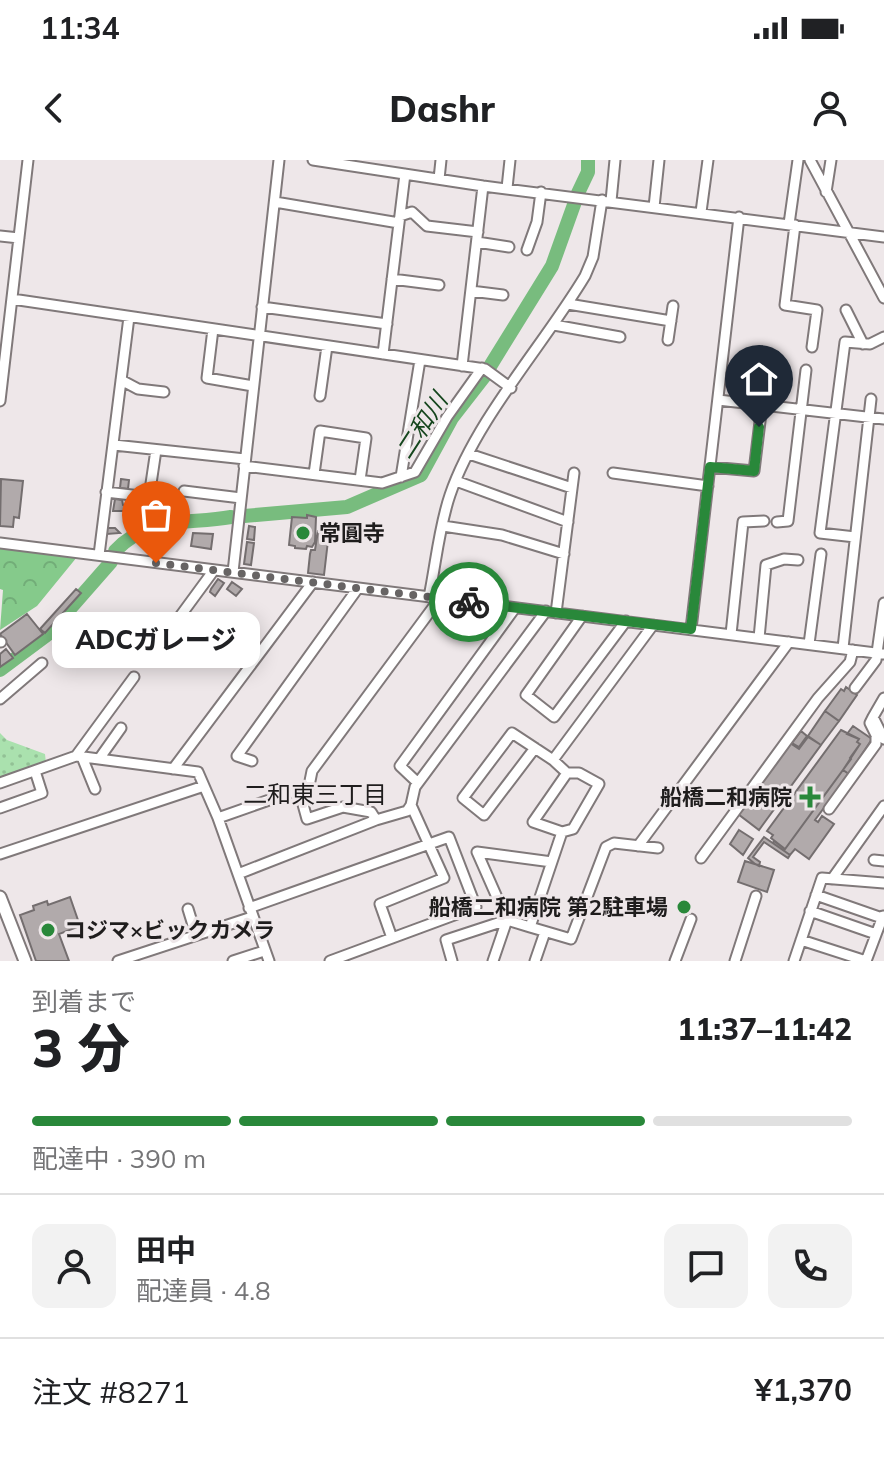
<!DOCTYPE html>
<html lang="ja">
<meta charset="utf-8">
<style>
body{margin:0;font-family:Mulish,"Noto Sans JP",sans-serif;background:#f2f2f2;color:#202124;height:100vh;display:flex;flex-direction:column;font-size:30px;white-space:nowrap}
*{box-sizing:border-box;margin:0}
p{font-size:26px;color:#757577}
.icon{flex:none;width:44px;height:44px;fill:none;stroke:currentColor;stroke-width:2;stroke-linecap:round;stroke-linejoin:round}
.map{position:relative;height:801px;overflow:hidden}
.drawer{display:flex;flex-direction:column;background:#fff;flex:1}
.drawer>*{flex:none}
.pin{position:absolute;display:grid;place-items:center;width:68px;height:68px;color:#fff;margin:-82px -34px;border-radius:50% 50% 50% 0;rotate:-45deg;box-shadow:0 0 8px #0007}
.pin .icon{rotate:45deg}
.courier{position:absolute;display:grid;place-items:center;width:80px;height:80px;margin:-40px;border:6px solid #29883a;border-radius:50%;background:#fff;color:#222;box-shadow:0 2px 10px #0007}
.bubble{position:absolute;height:56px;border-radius:16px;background:#fff;box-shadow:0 4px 20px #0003;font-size:26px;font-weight:800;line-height:56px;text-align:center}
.overview em{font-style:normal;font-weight:800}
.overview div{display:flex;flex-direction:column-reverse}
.overview{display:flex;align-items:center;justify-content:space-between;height:136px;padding:0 32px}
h1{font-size:52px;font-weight:800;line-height:60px}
.bar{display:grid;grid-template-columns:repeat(4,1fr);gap:12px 8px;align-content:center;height:96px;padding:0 32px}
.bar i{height:10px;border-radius:6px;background:#e0e0e0}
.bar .active{background:#29883a}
.bar p{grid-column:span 4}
.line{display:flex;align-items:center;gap:20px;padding:0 32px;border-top:2px solid #e0e0e0}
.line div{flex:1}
.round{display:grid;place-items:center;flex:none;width:84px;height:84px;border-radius:16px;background:#f2f2f2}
.status{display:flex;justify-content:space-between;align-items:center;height:56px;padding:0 40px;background:#fff;direction:ltr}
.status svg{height:22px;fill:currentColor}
header{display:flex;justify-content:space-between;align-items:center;height:104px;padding:0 32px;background:#fff;font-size:36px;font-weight:800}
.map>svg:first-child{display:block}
.grass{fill:url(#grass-dots)}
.forest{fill:url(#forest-crowns)}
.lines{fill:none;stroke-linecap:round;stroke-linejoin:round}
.river{stroke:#78bc7e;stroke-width:14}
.building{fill:#b1aaab;stroke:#746e6f;stroke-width:2}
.minor-casing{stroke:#80797a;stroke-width:13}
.major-casing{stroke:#80797a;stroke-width:15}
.minor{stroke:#fff;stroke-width:9}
.major{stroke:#fff;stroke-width:11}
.done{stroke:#676464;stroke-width:8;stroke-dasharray:0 14.4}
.route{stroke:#29883a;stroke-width:10}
.poi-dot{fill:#29883a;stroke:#eee7e9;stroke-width:3}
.labels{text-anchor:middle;stroke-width:6;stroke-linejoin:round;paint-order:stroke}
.poi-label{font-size:22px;font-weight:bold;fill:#1f1d1d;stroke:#eee7e9;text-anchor:start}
.water-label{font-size:24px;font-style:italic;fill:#15461d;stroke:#eee7e9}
.neighbourhood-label{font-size:24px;fill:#1f1d1d;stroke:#eee7e9}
</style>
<div class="status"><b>11:34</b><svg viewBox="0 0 49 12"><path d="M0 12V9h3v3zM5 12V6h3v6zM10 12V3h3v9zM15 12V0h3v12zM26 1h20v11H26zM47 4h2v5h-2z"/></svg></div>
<header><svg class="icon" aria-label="back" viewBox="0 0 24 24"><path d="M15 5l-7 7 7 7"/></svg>Dashr<svg class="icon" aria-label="person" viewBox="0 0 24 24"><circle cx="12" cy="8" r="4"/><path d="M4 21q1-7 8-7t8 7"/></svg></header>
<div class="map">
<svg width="884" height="801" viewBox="0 0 884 801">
<defs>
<pattern id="grass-dots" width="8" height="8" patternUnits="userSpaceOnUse" patternTransform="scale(2)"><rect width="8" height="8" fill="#aae1ae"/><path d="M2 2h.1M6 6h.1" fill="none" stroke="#92c195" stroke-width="1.8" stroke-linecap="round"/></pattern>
<pattern id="forest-crowns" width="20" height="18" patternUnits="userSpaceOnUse" patternTransform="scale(2)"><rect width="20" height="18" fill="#85ca8b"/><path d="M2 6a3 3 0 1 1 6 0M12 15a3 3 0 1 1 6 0" fill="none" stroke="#72ad78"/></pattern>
</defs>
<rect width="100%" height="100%" fill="#eee7e9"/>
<path class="grass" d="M0,573L7,580L45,594L46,603L0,620Z"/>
<path class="forest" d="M0,388L77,397L37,446L0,470L3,430L0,429Z"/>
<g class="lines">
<path class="river" d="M578,33L588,12V0
M489,208L552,106L576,39
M244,356L347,347L421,315L452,258L487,213
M115,391C149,355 187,365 231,357
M0,510L47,475L111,402"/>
</g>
<path class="building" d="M1,319L23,321L19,358L14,357L13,367L0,366Z
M121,319L129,320L128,329L120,328Z
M115,339L122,340L123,345L126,346L125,351H113Z
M133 347a5 5 0 1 1 10 0a5 5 0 1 1-10 0Z
M307,355L316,357L315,382L312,387L307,386L306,389L295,388V386L289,385L292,357L307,358Z
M249,366L255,367L254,380L247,379Z
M107,368H115L120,373L107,374Z
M318,371L329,372L324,415L308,413L310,394L311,390H315Z
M193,373L213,374L211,389L191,386Z
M247,382L254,383L251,405L244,404Z
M218,419L224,423L215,436L210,432L211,429Z
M232,422L242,429L236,436L227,429Z
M76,429L81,433L45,473L40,469Z
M27,454L43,474L15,495L0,474Z
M6,489L13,498L0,507V494Z
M846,527L857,535L839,561L825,551L841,529L844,531Z
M825,551L839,561L821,585L808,576Z
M853,566L872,579L849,614L843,610L860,584L857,582L859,579L847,574Z
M841,570L859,579L857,582L860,584L850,598L851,599L785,689L771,678L773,675L767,671Z
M801,571L807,576L799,587L792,583Z
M808,577L821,585L759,670L738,654L790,583L799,589Z
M843,610L849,614L815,660L818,662L822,656L834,664L809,699L795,689L790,695L773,683L774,681L785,689Z
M739,670L753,679L743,695L730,684Z
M764,677L790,695L788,698L764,682L753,697L760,702L759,706L755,704L748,698Z
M745,701L774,710L767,732L738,722Z
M70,737L80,766L59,774L69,801H36L20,755L34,750L33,746L47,741L48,745Z"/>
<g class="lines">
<defs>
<path id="minor" d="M313,0L483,26L884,77
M810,0L884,138
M439,19L441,0
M507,28L510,0
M826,32L831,0
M611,41L615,0
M275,42L399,63
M654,47L659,0
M701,52L708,0
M400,56L412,52L427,66L478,72
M789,64L798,0
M795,65L785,145L817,150L812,187
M0,76L19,78
M477,82L509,87
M527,90L537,62L541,32
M392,119L439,125
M471,131L503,135
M12,139L485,209L511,228
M568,144L671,161
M262,147L387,164
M846,150L863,184
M554,165L620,177
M213,169L207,218L253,226
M668,180L673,146
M383,194L405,14
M462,206L483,26
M121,220L138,229L164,232
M320,236L327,186
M718,240L884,259
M0,241L28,0
M114,285L245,299
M469,294L572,328
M244,306L382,323L415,312L447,257L482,208
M710,307L754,311L762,245
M613,313L708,326
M314,314L320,271L366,278L360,320
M401,317L420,200
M456,321L568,362
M184,331L241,338
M106,332L149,337L156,290
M777,362L788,361L806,210
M443,366L502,375L564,394
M855,377L820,373L845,182L870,184L884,177
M0,383L884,494
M99,395L129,157
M233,412L279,0
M429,437C436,403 439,367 450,335C476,259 543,186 585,116L593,97L602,40
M556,453L574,313
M582,456L526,535L554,557L626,461
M691,469L739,57
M731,474L743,362L764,361
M759,478L766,405L784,399L798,400
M0,482H1
M809,484L821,394
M843,488L871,239
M148,500L214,410
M855,528L876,500L884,443
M884,538L873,557L884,579
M0,539L42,503
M535,588L484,655L463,638L512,573L553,600L653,465
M76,596L134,517
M82,597L95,629
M99,599L121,568
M553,600L567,613H579L599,624L573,669L562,672L533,662L567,613
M252,601L237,596L358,428
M173,609L313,422
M0,623L76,596L198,612L218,658L269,801
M418,623L400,606L515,448
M299,630L307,659L343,647L371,652L376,660
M0,648L42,633L35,611
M829,649L876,584V575L870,563L873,557
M218,658L309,626L312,611L440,438
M638,686L789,482
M0,694L204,626
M701,698L818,538L850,502L853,490
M874,700L884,701
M238,714L376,660L407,651L411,645L415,627L546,451
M832,719L884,646
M816,735L882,758
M249,748L449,677L476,747L330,801
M188,749L196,775
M810,751L876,774
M530,767L571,779L606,687L614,683L658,688
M392,778L380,744L444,718L411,645
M801,780L866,801
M118,801L252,757
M233,801L264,791
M452,801L446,780L507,760L530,767L562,672
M493,801L507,760L477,692L552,702
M535,801L545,772
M675,801L691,759
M735,801L756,736
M794,801L822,718L884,723
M866,801L883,756"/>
<path id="major" d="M0,737L25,801"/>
</defs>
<use href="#minor" class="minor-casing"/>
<use href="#major" class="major-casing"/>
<use href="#minor" class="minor"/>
<use href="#major" class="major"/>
</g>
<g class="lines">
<path class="done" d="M156,403L469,442"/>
<path class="route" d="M469,442L691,469L710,307L754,311L759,267"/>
</g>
<g class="poi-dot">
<circle cx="303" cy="373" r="8"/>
<path d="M806 625h8v8h8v8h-8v8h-8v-8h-8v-8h8z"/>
<circle cx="684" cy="747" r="8"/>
<circle cx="48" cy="770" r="8"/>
</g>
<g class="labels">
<g class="poi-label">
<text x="319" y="381">常圓寺</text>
<text x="792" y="645" text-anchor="end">船橋二和病院</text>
<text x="668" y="755" text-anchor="end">船橋二和病院 第2駐車場</text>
<text x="64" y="778">コジマ×ビックカメラ</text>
</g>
<g class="water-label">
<text transform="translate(422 266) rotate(-57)" y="8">二和川</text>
</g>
<g class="neighbourhood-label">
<text x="315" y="643">二和東三丁目</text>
</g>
</g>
</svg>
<div class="pin" style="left:156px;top:403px;background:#ea580c"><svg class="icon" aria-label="bag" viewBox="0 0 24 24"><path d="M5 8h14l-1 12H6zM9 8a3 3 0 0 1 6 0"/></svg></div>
<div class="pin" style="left:759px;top:267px;background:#1f2937"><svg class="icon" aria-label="home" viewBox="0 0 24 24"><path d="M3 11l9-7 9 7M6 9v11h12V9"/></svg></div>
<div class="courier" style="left:469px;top:442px"><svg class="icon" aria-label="bike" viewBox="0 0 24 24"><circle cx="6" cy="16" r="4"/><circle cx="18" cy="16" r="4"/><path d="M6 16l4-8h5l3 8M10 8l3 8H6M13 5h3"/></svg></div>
<div class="bubble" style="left:52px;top:452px;width:208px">ADCガレージ</div>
</div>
<section class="drawer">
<div class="overview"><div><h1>3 分</h1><p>到着まで</p></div><em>11:37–11:42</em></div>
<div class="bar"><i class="active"></i><i class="active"></i><i class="active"></i><i></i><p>配達中 · 390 m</p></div>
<div class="line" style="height:144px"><a class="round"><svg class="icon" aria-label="person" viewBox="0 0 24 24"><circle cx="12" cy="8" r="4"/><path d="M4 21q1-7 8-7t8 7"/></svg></a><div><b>田中</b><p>配達員 · 4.8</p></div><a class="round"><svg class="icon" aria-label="chat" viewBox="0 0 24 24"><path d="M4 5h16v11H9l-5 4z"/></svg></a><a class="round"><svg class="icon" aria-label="phone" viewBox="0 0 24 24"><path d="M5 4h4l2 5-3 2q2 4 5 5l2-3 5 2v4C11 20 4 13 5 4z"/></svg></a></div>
<div class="line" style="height:104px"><div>注文 #8271</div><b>¥1,370</b></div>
</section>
